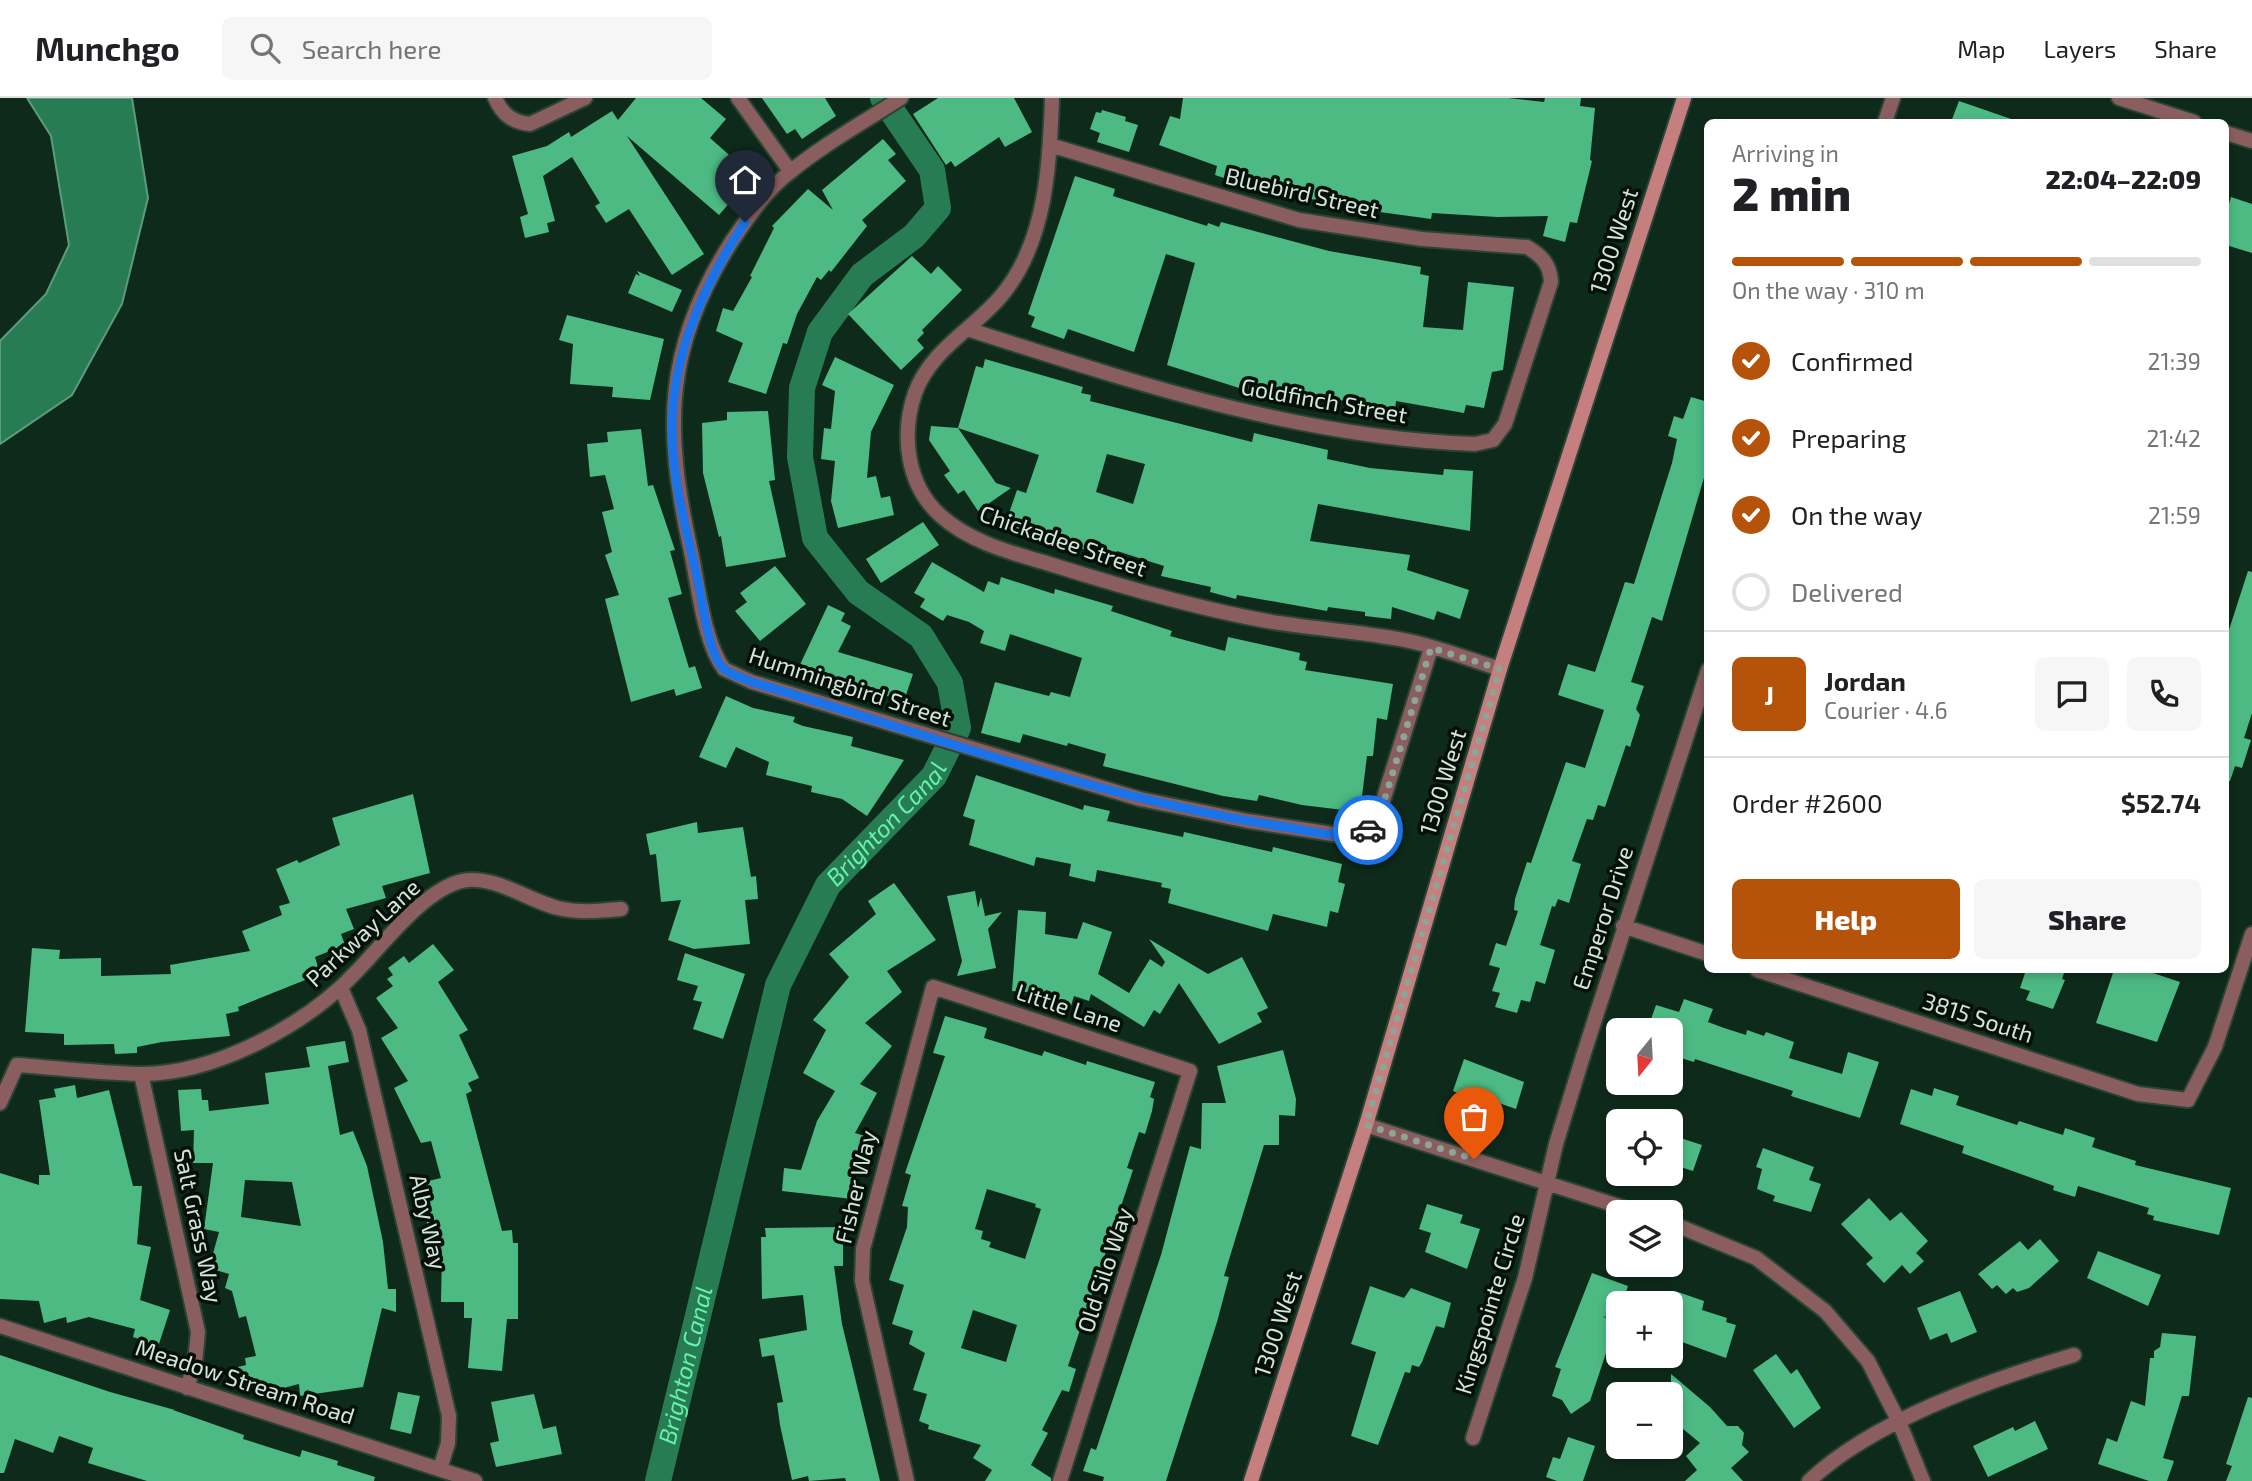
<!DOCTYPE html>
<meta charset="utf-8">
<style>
body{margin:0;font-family:"Exo 2",sans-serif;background:#f6f6f6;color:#202124;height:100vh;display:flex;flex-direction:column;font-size:26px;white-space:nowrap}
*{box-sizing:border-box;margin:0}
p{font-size:23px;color:#757577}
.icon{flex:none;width:38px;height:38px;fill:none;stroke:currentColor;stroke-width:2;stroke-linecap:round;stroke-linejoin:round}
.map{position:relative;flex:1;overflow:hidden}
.panel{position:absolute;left:1704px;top:21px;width:525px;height:854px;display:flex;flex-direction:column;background:#fff;border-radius:10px;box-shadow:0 4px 10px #0003}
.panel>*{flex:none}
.needle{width:46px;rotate:198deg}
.controls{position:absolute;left:1606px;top:920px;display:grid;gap:14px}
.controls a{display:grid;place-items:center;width:77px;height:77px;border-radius:10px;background:#fff;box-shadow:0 4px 10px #0003;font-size:35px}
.pin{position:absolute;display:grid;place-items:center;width:60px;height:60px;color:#fff;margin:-72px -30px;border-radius:50% 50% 50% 0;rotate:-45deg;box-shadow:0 0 7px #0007}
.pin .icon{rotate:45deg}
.courier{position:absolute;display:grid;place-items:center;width:70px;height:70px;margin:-35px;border:5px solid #1a73e8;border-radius:50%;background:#fff;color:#222;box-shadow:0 2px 9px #0007}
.summary em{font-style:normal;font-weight:800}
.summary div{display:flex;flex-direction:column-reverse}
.summary{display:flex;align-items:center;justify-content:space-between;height:119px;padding:0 28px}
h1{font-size:46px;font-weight:800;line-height:52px}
.bar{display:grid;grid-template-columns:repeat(4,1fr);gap:10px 7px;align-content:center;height:84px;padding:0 28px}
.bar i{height:9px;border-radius:5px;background:#e0e0e0}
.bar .selected{background:#b45309}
.bar p{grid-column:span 4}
.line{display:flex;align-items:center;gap:18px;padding:0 28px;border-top:2px solid #e0e0e0}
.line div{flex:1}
.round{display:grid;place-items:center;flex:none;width:74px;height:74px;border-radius:10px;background:#f6f6f6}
ol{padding:0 28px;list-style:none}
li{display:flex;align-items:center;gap:21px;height:77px}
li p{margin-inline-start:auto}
li .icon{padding:7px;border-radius:50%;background:#b45309;color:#fff;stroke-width:4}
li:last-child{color:#757577}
li i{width:38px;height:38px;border:4px solid #e0e0e0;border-radius:50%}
.cta{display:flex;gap:14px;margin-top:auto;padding:14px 28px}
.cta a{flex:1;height:80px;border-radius:10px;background:#b45309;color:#fff;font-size:28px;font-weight:800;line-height:80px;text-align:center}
.cta a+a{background:#f6f6f6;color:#202124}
header{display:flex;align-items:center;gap:42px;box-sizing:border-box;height:98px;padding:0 35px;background:#fff;border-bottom:2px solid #e0e0e0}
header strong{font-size:33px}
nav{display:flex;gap:38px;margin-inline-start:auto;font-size:24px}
.search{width:490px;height:63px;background:#f6f6f6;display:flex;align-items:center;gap:18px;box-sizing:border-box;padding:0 24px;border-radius:10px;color:#757577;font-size:26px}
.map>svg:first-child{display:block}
.water{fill:#287c53;stroke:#5c9c7c;stroke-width:2}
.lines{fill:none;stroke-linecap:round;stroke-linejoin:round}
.canal{stroke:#287c53;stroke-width:26}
.building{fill:#4dba83;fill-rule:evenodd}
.street-casing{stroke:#2a4436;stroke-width:18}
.secondary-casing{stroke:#2a4436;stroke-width:18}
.street{stroke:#8a5e5e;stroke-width:14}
.secondary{stroke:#c57f7e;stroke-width:14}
.done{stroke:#8fa498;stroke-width:7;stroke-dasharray:0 12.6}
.route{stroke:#1a73e8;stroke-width:9}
.labels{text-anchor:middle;stroke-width:7;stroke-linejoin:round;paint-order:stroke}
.street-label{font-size:23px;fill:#d5e5db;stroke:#051009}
.water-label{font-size:24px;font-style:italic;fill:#65f2aa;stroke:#051009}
</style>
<header>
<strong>Munchgo</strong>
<div class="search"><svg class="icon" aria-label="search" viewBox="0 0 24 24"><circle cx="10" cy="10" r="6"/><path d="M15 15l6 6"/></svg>Search here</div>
<nav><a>Map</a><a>Layers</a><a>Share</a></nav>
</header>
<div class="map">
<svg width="2252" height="1383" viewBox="0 0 2252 1383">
<rect width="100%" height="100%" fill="#0e2a1b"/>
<path class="water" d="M27,0H132L148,100L122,206L72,297L0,346V243L46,196L69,147L51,38Z"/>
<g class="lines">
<path class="canal" id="s1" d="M658,1383L778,887L828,787L934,678L958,630L950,585L921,538L858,494L815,440L800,359L802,290L820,234L862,177L914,138L938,110L932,72L883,0"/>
</g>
<path class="building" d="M636,0H701L726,21L710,40L753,78L719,117L627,38L704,156L672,177L629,111L606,125L595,108L600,105L572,59L543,78L555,123L547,125L549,134L525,140L520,119L528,116L512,58L547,48L569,34L571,39L612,13L618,22Z
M762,0H825L836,18L802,41L795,31L787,36Z
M938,0H1014L1032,34L1005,49L999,39L955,69L951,63L946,67L913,16Z
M1183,0H1508L1544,4L1545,0H1581L1580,8L1595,10L1590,62L1592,63L1577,125L1570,124L1565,144L1543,138L1548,118L1497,119L1432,115L1431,121L1365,112V109L1310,101L1308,95L1249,80L1237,79L1236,84L1215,77L1217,68L1159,47L1170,18L1180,21Z
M1959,3L2011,21V24H1951Z
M1102,12L1126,19L1125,23L1138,27L1129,54L1097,44L1100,35L1090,31L1096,14L1101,15Z
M883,41L896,56L888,62L906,83L862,122L867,128L831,174L829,172L821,182L817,179L797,216L787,246L783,245L766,296L728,284L743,245L716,233L723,210L733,213L752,179L750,178L774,130L772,128L808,91L833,112L822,92Z
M1075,78L1115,91L1113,98L1207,128L1208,125L1219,129L1221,124L1329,153L1421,169L1420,176L1429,178L1423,229L1463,232L1468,184L1514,189L1503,272L1492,274L1484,310L1466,307L1464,315L1396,303L1395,312L1289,293L1286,305L1167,267L1195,165L1166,156L1134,254L1068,231L1064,241L1031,229L1035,219L1028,216Z
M2231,99L2252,106V155L2226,147V115Z
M912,158L931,176L938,168L962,192L922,232L924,235L917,242L924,250L901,272L848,216Z
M637,173L682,192L672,214L628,195L636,176L640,178Z
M567,217L664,241L650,302L612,299L613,289L570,286L573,246L559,242Z
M835,259L894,287L871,334L867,380L876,378L881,400L890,398L894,417L838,430L831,403L835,363L821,361L824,330L831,331L835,293L822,287Z
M985,261L1083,289L1081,295L1091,297L1090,303L1252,344L1254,335L1328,352L1327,361L1370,370L1443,377L1444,371L1473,373L1470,433L1318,406L1310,443L1410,457L1407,472L1469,492L1460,521L1437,513L1434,522L1392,509L1391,521L1365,518V514L1328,509L1327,513L1237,497L1236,501L1210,494L1211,489L1161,478L1164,468L1117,453L1114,460L1015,431L1017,424L1007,421L1017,392L1026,395L1039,357L958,330L996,385L1011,390L978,413L964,392L958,396L944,377L950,373L929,342L931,328L958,330L976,268L983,270ZM1107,356L1145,366L1133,406L1096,394Z
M1691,299L1708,304V366L1662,523L1652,519L1631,584L1644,588L1636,611L1640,617L1630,649L1626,647L1605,709L1598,707L1593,722L1587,721L1572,763L1581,766L1569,805L1558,801L1555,809L1552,808L1540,847L1555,852L1545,886L1536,883L1530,904L1521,902L1517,915L1495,909L1500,895L1492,893L1500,870L1489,867L1496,845L1506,848L1518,813L1514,812L1515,801L1527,764L1531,765L1566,664L1585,670L1604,612L1558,597L1568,566L1595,574L1625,484L1634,486L1672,365L1677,341L1668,338L1674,318L1683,321Z
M768,313L775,382L769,383L786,459L726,469L721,438L719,439L703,375L702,325L727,322V314Z
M641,331L648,388L653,387L675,452L670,453L682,496L668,500L689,570L695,568L702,590L676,598L674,591L631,604L605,501L619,497L605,457L612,454L602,414L614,411L605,377L590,379L587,346L608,344L607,334Z
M923,424L939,447L881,485L866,461Z
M932,464L984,494L988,483L999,487L1001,479L1054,496L1055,491L1113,508L1111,513L1172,533L1170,538L1225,553L1228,539L1300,555L1299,562L1307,564L1305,572L1393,586L1387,622L1377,620L1373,658H1367L1360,714L1302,707L1259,697L1257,703L1223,698L1103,668L1106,656L1068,645L1067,648L1023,636L1020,645L981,635L995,584L1049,598L1051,594L1070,599L1082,560L1010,536L1005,553L980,545L984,533L969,524L947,517L943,523L920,509L925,501L914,495Z
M775,468L806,506L760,543L735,513L747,504L740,495Z
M2248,473L2252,474V615L2244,640L2251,642L2242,670L2235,668L2230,683H2226V541Z
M828,507L845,515L841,523L851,528L838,554L913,576L904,603L826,580L823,585L797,573Z
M726,598L753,610L795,619L793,624L803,628L853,639L851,648L904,662L867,718L842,701L811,694L812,688L766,677L769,664L736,649L726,670L699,659Z
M976,677L1083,712L1084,707L1110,713L1107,723L1183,739L1184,734L1272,754L1273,749L1342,766L1338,784L1345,786L1338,815L1330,813L1327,829L1273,816L1268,833L1168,805L1171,791L1161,789L1162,785L1097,772L1095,784L1069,778L1071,766L1036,759L1034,768L969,747L975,722L963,718Z
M413,696L430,775L382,788L386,800L346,811L354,831L341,836L345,847L315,859L320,876L238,909L239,913L226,916L230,938L162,944L137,949V955L115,956L114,946L64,947V936L25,934L32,850L60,852L59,861L101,860V878L171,876L170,867L250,853L242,833L282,817L279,808L290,805L276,771L297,762L299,765L340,747L332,720Z
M697,724L698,735L743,729L751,779L756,778L758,801L745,802L750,846L694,851L668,842L681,802L661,804L656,756L650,757L646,736Z
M894,785L936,842L887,873L902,894L865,925L892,948L860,986L877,995L855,1035L868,1039L852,1101L782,1093L784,1070L801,1072L817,1023L835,993L803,975L826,932L813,922L849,879L829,856L876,816L868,803Z
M975,793L978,810L981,799L985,818L1002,814L988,831L996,870L957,878L962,863L947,798Z
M1018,812L1046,814L1045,836L1077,841L1083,824L1112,834L1098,876L1129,895L1150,861L1162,869L1165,864L1149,841L1208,876L1242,859L1268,910L1257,915L1262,924L1219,946L1179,885L1160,916L1154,912L1144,929L1091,896L1089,903L1074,898L1070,911L1049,904L1051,896L1012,893Z
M433,846L454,872L438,884L468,932L459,937L479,980L468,985L472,993L466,996L502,1133L512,1132L513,1145H518V1221H507L502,1273L468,1270L472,1220H464V1204H441L442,1155L432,1156L420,1085L441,1080L431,1043L421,1045L394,990L408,983L381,940L398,930L376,900L393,888L387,881L393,877L388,870L404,858L409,865Z
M685,855L745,876L723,941L693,931L702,904L693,902L698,888L677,882Z
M2026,872H2065L2062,881L2065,882L2053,911L2026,902L2030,893L2020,890Z
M2114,872H2144L2180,884L2157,944L2096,925Z
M1684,901L1713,911L1708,924L1724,930L1746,937L1747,932L1764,938L1766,934L1794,944L1789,960L1842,976L1848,954L1879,964L1860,1020L1791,998L1793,993L1695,961L1694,964L1671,957V933H1647L1656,907L1679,914Z
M945,918L987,930L984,940L1042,958L1044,953L1086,967L1087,963L1155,984L1150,999L1154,1001L1152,1013L1145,1036L1139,1034L1127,1070L1133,1072L1068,1268L1076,1271L1069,1294L1062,1292L1042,1332L1048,1335L1031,1367L1051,1380V1383H985L992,1372L973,1360L981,1347L928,1331L929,1327L919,1323L927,1296L913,1292L925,1255L909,1246L913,1233L892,1226L904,1187L889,1182L907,1129L908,1109L902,1108L911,1077L905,1075L945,958L933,955ZM987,1091L1036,1106L1035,1109L1041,1111L1025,1161L989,1149L991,1144L981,1141L983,1133L975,1131ZM973,1212L1017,1227L1006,1264L961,1250Z
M345,943L349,964L328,968L340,1037L353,1033L367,1068L383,1144L388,1191H396V1214L382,1210L363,1289L300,1298L299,1286L264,1295V1291L252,1294L251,1287L242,1289L238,1269L246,1267L245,1260L256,1258L246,1218L239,1220L232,1193L225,1190L229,1176L209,1170L219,1134L204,1131L213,1065H193L194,1032L181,1033L178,992L201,991L202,1002H208L209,1013L269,1006L265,975L310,969L306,949ZM245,1082L292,1084L301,1128L241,1119Z
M1283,952L1296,1001L1295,1018L1279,1017V1047H1264L1224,1178L1229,1179L1217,1224L1166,1383H1103L1104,1379L1083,1373L1091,1350L1096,1352L1161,1157L1190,1048L1201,1051L1202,1005H1226L1217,968Z
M1464,961L1524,984L1516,1011L1493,1003L1491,1010L1453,993Z
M75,987L77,1000L109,992L133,1088H142L137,1146L151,1149L140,1202L170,1212L158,1249L138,1243L139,1241L133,1239L135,1231L89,1219L67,1225L66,1219L44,1225L39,1203L0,1201V1075L39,1087V1077H50L39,1002L56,999L54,991Z
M1934,990L1959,998L1956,1007L2017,1027L2019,1023L2063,1037L2065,1030L2095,1040L2092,1049L2136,1063L2135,1067L2231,1090L2219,1137L2153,1122L2154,1118L2147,1116L2149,1110L2078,1088L2075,1099L2053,1092L2054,1088L1962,1055L1964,1048L1900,1026L1911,991L1932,998Z
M1671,1037L1702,1047L1693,1073L1671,1066Z
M1763,1050L1814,1069L1809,1082L1821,1086L1811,1114L1773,1103L1775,1098L1757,1091L1762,1071L1756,1069Z
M1869,1100L1890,1123L1901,1114L1928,1143L1916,1155L1924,1163L1910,1176L1902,1167L1884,1185L1866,1166L1873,1160L1841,1126Z
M1427,1106L1463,1117L1460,1125L1480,1131L1467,1171L1425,1154L1431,1135L1419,1131Z
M843,1129V1168H834L842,1226L880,1383H846L845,1380L809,1383L808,1378L792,1382L780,1327L777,1305L783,1304L774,1257L762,1259L759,1241L807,1232L803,1197L762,1201L761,1139H766L765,1130Z
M2040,1141L2059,1163L2029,1190L2017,1194L2013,1190L2006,1196L1997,1187L1992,1191L1978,1176L2020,1143L2028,1152Z
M2098,1153L2161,1177L2148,1208L2087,1180Z
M1592,1175L1628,1188L1622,1206H1619L1616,1223L1603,1218L1615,1228L1590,1303L1571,1316L1562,1302L1552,1298L1561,1271L1555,1269Z
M1370,1188L1404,1200L1411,1190L1451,1205L1444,1230L1436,1228L1422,1264L1419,1269L1412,1267L1410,1275L1405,1274L1378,1347L1351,1338L1376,1254L1351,1246Z
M1960,1193L1977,1234L1951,1245L1947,1235L1930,1242L1917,1210Z
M1678,1194L1704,1203L1702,1212L1727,1220L1726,1224L1736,1227L1726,1260L1671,1240V1216Z
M2162,1235L2196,1238L2189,1298H2182L2163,1360L2174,1363L2167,1383H2149L2098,1366L2107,1340L2117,1344L2131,1303L2145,1308L2150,1260H2154V1253L2160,1249Z
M1776,1256L1791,1276L1797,1271L1821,1310L1794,1330L1753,1272Z
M0,1257L110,1294L175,1312H173L244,1337L243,1341L300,1359L302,1352L338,1363L337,1367L375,1379L374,1383H147L88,1365L93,1350L59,1338L53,1355L15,1341L4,1375H0Z
M1671,1276L1710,1309L1727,1328H1738L1744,1335L1742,1347L1749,1354L1731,1370L1743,1383H1685L1697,1372L1686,1358L1700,1345L1671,1321Z
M398,1294L420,1298L411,1336L390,1331Z
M534,1296L543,1331L556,1328L562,1356L496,1369L490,1345L499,1343L491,1304Z
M2248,1299L2252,1300V1383H2226L2232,1368L2226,1366Z
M2035,1323L2048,1351L1988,1379L1973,1348L2013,1329L2015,1333Z
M1568,1339L1595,1348L1583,1383H1557L1546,1379L1553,1359L1560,1361Z"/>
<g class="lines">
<defs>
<path id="street" d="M495,0C502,16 512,24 530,26L585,0
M738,0L790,73
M901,0C864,24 824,46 790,74C766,92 749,118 732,143C664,249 664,330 690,449C698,484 703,543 724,571L752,584L1140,701L1248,723L1346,738L1370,731L1377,722L1431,550
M1052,0C1050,66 1046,144 1002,197C974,231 931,251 915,295C901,336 906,387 941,418C972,446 1017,456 1056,468C1126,490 1195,510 1267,523C1312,531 1358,533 1404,542C1436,548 1468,561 1500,571
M2119,0L2194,24
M1885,24L1893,0
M2226,35L2252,43
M967,231C1133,284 1299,340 1475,346L1493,342L1505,326L1551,184C1550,166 1542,158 1527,149L1422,141L1299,122L1050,47
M1623,828L1708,856
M1757,872L2138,996L2188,1002L2215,949L2252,836
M341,890L359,932L449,1318L448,1345L440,1371
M141,976L198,1234L195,1264L187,1290
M0,1005L17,967C57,970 98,975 139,976C215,977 308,926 358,872C385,844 424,792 462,783C493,776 529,803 558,810C578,815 600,813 621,811
M1366,1027L1640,1115
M1671,1125L1756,1160L1825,1213L1868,1263L1899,1324L1923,1383
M0,1228L475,1383
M1473,1340L1525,1180L1556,1046L1584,955L1708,572
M907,1383L862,1183L863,1151L933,889L1190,973L1060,1383
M1809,1383C1874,1322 1989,1282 2074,1257"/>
<path id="secondary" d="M1251,1383L1366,1027L1500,571L1684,0"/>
</defs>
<use href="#street" class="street-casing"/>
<use href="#secondary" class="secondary-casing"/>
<use href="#street" class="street"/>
<use href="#secondary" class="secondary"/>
</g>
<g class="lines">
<path class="done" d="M1368,732L1381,713L1431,550L1500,571L1366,1027L1474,1061"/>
<path class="route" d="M745,124C700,193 666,269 673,353C676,398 689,441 698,484C703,505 708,555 723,570C731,577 742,580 752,584C926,636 1098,700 1279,728C1308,732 1340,743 1368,732"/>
</g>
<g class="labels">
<g class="street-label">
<text transform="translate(1302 95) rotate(13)" y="8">Bluebird Street</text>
<text transform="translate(1614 143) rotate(-72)" y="8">1300 West</text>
<text transform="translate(1324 303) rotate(10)" y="8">Goldfinch Street</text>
<text transform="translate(1063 443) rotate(19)" y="8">Chickadee Street</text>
<text transform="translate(850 589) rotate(18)" y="8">Hummingbird Street</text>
<text transform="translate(1443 684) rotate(-73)" y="8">1300 West</text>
<text transform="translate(1603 820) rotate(-72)" y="8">Emperor Drive</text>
<text transform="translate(363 835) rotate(-43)" y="8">Parkway Lane</text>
<text transform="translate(1069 910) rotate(18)" y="8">Little Lane</text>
<text transform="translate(1978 920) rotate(18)" y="8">3815 South</text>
<text transform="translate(856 1089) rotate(-77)" y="8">Fisher Way</text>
<text transform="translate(428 1124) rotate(77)" y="8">Alby Way</text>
<text transform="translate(198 1128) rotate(78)" y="8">Salt Grass Way</text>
<text transform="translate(1105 1172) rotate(-72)" y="8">Old Silo Way</text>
<text transform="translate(1490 1206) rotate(-73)" y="8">Kingspointe Circle</text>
<text transform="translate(1278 1226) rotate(-72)" y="8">1300 West</text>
<text transform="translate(245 1284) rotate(18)" y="8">Meadow Stream Road</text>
</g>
<g class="water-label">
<text dy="8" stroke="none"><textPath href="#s1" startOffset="707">Brighton Canal</textPath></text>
<text dy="8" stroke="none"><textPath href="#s1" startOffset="119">Brighton Canal</textPath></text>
</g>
</g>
</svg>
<div class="controls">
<a><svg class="needle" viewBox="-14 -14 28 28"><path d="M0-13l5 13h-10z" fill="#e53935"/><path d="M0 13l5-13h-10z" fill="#757577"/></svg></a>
<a><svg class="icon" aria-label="locate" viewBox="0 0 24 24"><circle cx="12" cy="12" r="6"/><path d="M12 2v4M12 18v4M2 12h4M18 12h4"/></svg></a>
<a><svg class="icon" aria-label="layers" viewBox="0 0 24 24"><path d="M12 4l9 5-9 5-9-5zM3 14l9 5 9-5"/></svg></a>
<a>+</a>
<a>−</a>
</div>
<div class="pin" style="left:1474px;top:1061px;background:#ea580c"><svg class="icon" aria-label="bag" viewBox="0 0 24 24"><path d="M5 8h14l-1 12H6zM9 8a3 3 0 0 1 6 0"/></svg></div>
<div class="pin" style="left:745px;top:124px;background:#1f2937"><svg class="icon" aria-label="home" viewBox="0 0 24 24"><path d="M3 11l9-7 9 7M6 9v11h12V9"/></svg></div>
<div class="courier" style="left:1368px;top:732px"><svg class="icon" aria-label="car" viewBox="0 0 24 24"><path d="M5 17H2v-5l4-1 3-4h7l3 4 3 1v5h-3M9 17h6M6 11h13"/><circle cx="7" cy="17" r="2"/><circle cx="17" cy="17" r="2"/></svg></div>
<section class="panel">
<div class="summary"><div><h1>2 min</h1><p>Arriving in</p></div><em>22:04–22:09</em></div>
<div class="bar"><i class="selected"></i><i class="selected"></i><i class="selected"></i><i></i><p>On the way · 310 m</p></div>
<ol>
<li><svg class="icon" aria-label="check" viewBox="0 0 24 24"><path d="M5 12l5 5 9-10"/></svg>Confirmed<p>21:39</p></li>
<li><svg class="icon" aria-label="check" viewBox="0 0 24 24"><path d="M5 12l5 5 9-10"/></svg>Preparing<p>21:42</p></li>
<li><svg class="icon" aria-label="check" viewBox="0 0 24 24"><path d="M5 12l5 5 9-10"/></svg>On the way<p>21:59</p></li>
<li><i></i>Delivered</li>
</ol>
<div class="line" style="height:126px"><b class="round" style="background:#b45309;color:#fff">J</b><div><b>Jordan</b><p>Courier · 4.6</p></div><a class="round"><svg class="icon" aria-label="chat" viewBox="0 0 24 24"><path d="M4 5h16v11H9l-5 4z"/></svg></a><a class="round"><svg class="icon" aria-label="phone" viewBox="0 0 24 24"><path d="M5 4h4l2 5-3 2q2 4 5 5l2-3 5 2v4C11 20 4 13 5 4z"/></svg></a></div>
<div class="line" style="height:91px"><div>Order #2600</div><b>$52.74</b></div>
<div class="cta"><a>Help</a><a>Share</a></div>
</section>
</div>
